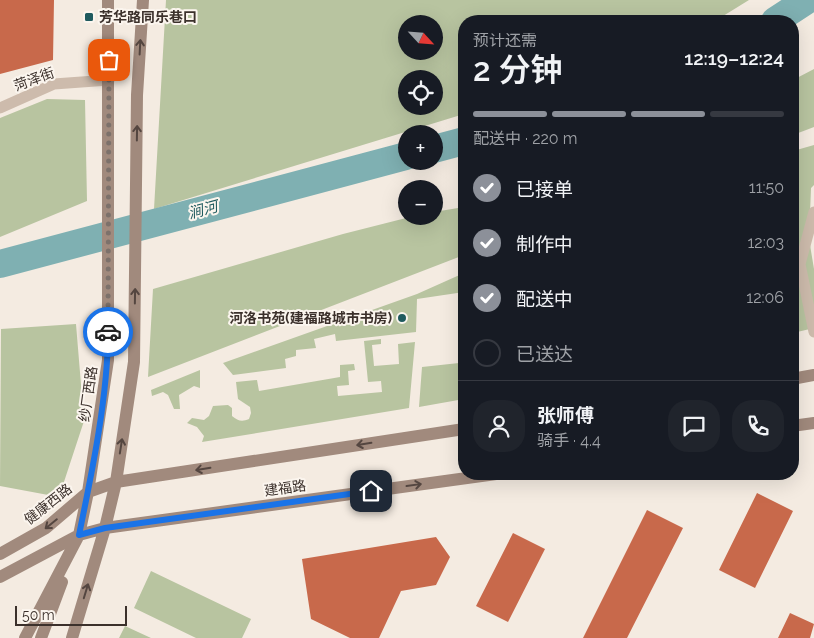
<!DOCTYPE html>
<html lang="zh">
<meta charset="utf-8">
<style>
body{margin:0;font-family:Raleway,"Noto Sans SC",sans-serif;background:#20242c;color:#f1f3f6;height:100vh;display:flex;flex-direction:column;font-size:19px;white-space:nowrap}
*{box-sizing:border-box;margin:0}
p{font-size:16px;color:#9ea1a6}
.icon{flex:none;width:28px;height:28px;fill:none;stroke:currentColor;stroke-width:2;stroke-linecap:round;stroke-linejoin:round}
.map{position:relative;flex:1;overflow:hidden}
.sheet{position:absolute;left:458px;top:15px;width:341px;height:465px;display:flex;flex-direction:column;background:#171b24;border-radius:20px;box-shadow:0 5px 20px #0002}
.sheet>*{flex:none}
.needle{width:32px;rotate:116deg}
.fabs{position:absolute;left:398px;top:15px;display:grid;gap:10px}
.fabs a{display:grid;place-items:center;width:45px;height:45px;border-radius:50%;background:#171b24;box-shadow:0 5px 20px #0002;font-size:25px}
.scale{position:absolute;left:15px;bottom:12px;width:112px;box-sizing:border-box;padding-left:5px;border:2px solid #3b302b;border-top:0;font-size:14px;line-height:18px;white-space:nowrap;color:#3b302b;-webkit-text-stroke:4px #fbf5ee;paint-order:stroke}
.pin{position:absolute;display:grid;place-items:center;width:42px;height:42px;color:#fff;margin:-21px;border-radius:10px;box-shadow:0 2px 8px #0006}
.courier{position:absolute;display:grid;place-items:center;width:50px;height:50px;margin:-25px;border:4px solid #1a73e8;border-radius:50%;background:#fff;color:#222;box-shadow:0 1px 6px #0007}
.head em{font-style:normal;font-weight:600}
.head div{display:flex;flex-direction:column-reverse}
.head{display:flex;align-items:center;justify-content:space-between;height:85px;padding:0 15px}
h1{font-size:32px;font-weight:600;line-height:38px}
.bar{display:grid;grid-template-columns:repeat(4,1fr);gap:8px 5px;align-content:center;height:60px;padding:0 15px}
.bar i{height:6px;border-radius:4px;background:#363941}
.bar .active{background:#8c9099}
.bar p{grid-column:span 4}
.line{display:flex;align-items:center;gap:12px;padding:0 15px;border-top:1px solid #363941}
.line div{flex:1}
.round{display:grid;place-items:center;flex:none;width:52px;height:52px;border-radius:20px;background:#20242c}
ol{padding:0 15px;list-style:none}
li{display:flex;align-items:center;gap:15px;height:55px}
li p{margin-inline-start:auto}
li .icon{padding:5px;border-radius:50%;background:#8c9099;color:#fff;stroke-width:4}
li:last-child{color:#9ea1a6}
li i{width:28px;height:28px;border:2px solid #363941;border-radius:50%}
.map>svg:first-child{display:block}
.green{fill:#b8c4a0;fill-rule:evenodd}
.lines{fill:none;stroke-linecap:round;stroke-linejoin:round}
.river{stroke:#7fb0b2;stroke-width:28}
.building{fill:#c8694b}
.street{stroke:#cdbbac;stroke-width:11}
.secondary{stroke:#a18a7d;stroke-width:12}
.oneway{stroke:#544640}
.done{stroke:#7c716b;stroke-width:5;stroke-dasharray:0 9}
.route{stroke:#1a73e8;stroke-width:6}
.poi-dot{fill:#1f5a5e;stroke:#fbf5ee;stroke-width:2}
.labels{text-anchor:middle;stroke-width:4;stroke-linejoin:round;paint-order:stroke}
.poi-label{font-size:14px;font-weight:bold;fill:#3b302b;stroke:#fbf5ee;text-anchor:start}
.street-label{font-size:14px;fill:#3b302b;stroke:#fbf5ee}
.water-label{font-size:15px;font-style:italic;fill:#1f5a5e;stroke:#fbf5ee}
</style>
<div class="map">
<svg width="814" height="638" viewBox="0 0 814 638">
<rect width="100%" height="100%" fill="#f4ebe1"/>
<path class="green" d="M166,0H749L715,21H464V114L154,209ZM406,24H434V51H406ZM406,79H434V106H406Z
M814,69V127L793,135V80Z
M47,99L85,100L87,201L0,237V118Z
M814,145V185L811,188L809,239L814,269V328L793,333V151Z
M464,207V255L148,377L153,289L343,234L414,216H434V212Z
M464,273V292L417,299L416,332L336,341L335,334L314,339L316,348L296,350V356L285,359L286,368L233,375L223,363L417,294Z
M76,324L84,421L59,497L0,486L1,329Z
M462,335H464V399L419,407L422,367L459,363Z
M381,339V344L372,345L374,366L399,364L398,344L415,342L409,408L202,442L204,436L197,427L187,423L192,418L204,420L209,416L213,406L228,405L232,408V416C238,421 242,422 249,419L251,413L250,407L238,399L236,382L257,380L259,391L340,377V365L354,364L355,370L348,371L349,385L337,386L338,396L382,392L381,381L368,382L364,341Z
M200,370V388L194,386L179,395L180,409H174L168,395L163,392L152,396L151,390Z
M151,571L251,619L242,638H196L134,608Z
M125,626L151,638H119Z"/>
<g class="lines">
<path class="river" d="M775,21L807,0
M434,149L464,141
M0,264L406,156"/>
</g>
<path class="building" d="M0,0H54L53,60L0,74Z
M757,493L793,511L755,588L719,570Z
M647,510L683,528L627,638H583Z
M513,533L545,549L508,622L476,606Z
M436,537L450,557L436,585L401,591L379,638H350L311,619L302,559Z
M790,613L814,624L810,638H778Z"/>
<g class="lines">
<path class="street" d="M0,108L54,84L109,80
M814,212L800,264L814,332"/>
<path class="secondary" d="M792,379L814,375
M792,426L814,423
M0,554L46,528L88,492L116,482L464,429
M0,577L79,535L105,528L496,474
M25,638L79,535L88,492L108,360V0
M41,638L62,582
M72,638L105,528L116,482L134,362L137,95L143,0"/>
</g>
<defs><path id="oneway-shaft" d="M-6 0H5M1.5-3L5.5 0L1.5 3" fill="none" stroke-width="1.6" stroke-linecap="round" stroke-linejoin="round" transform="scale(1.25)"/></defs>
<g class="oneway">
<use href="#oneway-shaft" transform="translate(140 47) rotate(-87)"/>
<use href="#oneway-shaft" transform="translate(137 133) rotate(-89)"/>
<use href="#oneway-shaft" transform="translate(135 296) rotate(-89)"/>
<use href="#oneway-shaft" transform="translate(364 444) rotate(171)"/>
<use href="#oneway-shaft" transform="translate(121 446) rotate(-81)"/>
<use href="#oneway-shaft" transform="translate(203 469) rotate(171)"/>
<use href="#oneway-shaft" transform="translate(414 485) rotate(-8)"/>
<use href="#oneway-shaft" transform="translate(51 524) rotate(141)"/>
<use href="#oneway-shaft" transform="translate(86 591) rotate(-73)"/>
</g>
<g class="lines">
<path class="done" d="M108,332L109,60"/>
<path class="route" d="M108,332C108,396 92,472 79,535L105,528L371,491"/>
</g>
<g class="poi-dot">
<rect x="84" y="12" width="10" height="10" rx="2.5"/>
<circle cx="402" cy="318" r="5"/>
</g>
<g class="labels">
<g class="poi-label">
<text x="99" y="22">芳华路同乐巷口</text>
<text x="392" y="323" text-anchor="end">河洛书苑(建福路城市书房)</text>
</g>
<g class="street-label">
<text transform="translate(34 79) rotate(-20)" y="5">菏泽街</text>
<text transform="translate(88 394) rotate(-82)" y="5">纱厂西路</text>
<text transform="translate(285 488) rotate(-8)" y="5">建福路</text>
<text transform="translate(48 504) rotate(-38)" y="5">健康西路</text>
</g>
<g class="water-label">
<text transform="translate(203 210) rotate(-15)" y="5">涧河</text>
</g>
</g>
</svg>
<div class="fabs">
<a><svg class="needle" viewBox="-14 -14 28 28"><path d="M0-13l5 13h-10z" fill="#e53935"/><path d="M0 13l5-13h-10z" fill="#9ea1a6"/></svg></a>
<a><svg class="icon" aria-label="locate" viewBox="0 0 24 24"><circle cx="12" cy="12" r="6"/><path d="M12 2v4M12 18v4M2 12h4M18 12h4"/></svg></a>
<a>+</a>
<a>−</a>
</div>
<div class="scale">50 m</div>
<div class="pin" style="left:109px;top:60px;background:#ea580c"><svg class="icon" aria-label="bag" viewBox="0 0 24 24"><path d="M5 8h14l-1 12H6zM9 8a3 3 0 0 1 6 0"/></svg></div>
<div class="pin" style="left:371px;top:491px;background:#1f2937"><svg class="icon" aria-label="home" viewBox="0 0 24 24"><path d="M3 11l9-7 9 7M6 9v11h12V9"/></svg></div>
<div class="courier" style="left:108px;top:332px"><svg class="icon" aria-label="car" viewBox="0 0 24 24"><path d="M5 17H2v-5l4-1 3-4h7l3 4 3 1v5h-3M9 17h6M6 11h13"/><circle cx="7" cy="17" r="2"/><circle cx="17" cy="17" r="2"/></svg></div>
<section class="sheet">
<div class="head"><div><h1>2 分钟</h1><p>预计还需</p></div><em>12:19–12:24</em></div>
<div class="bar"><i class="active"></i><i class="active"></i><i class="active"></i><i></i><p>配送中 · 220 m</p></div>
<ol>
<li><svg class="icon" aria-label="check" viewBox="0 0 24 24"><path d="M5 12l5 5 9-10"/></svg>已接单<p>11:50</p></li>
<li><svg class="icon" aria-label="check" viewBox="0 0 24 24"><path d="M5 12l5 5 9-10"/></svg>制作中<p>12:03</p></li>
<li><svg class="icon" aria-label="check" viewBox="0 0 24 24"><path d="M5 12l5 5 9-10"/></svg>配送中<p>12:06</p></li>
<li><i></i>已送达</li>
</ol>
<div class="line" style="height:90px"><a class="round"><svg class="icon" aria-label="person" viewBox="0 0 24 24"><circle cx="12" cy="8" r="4"/><path d="M4 21q1-7 8-7t8 7"/></svg></a><div><b>张师傅</b><p>骑手 · 4.4</p></div><a class="round"><svg class="icon" aria-label="chat" viewBox="0 0 24 24"><path d="M4 5h16v11H9l-5 4z"/></svg></a><a class="round"><svg class="icon" aria-label="phone" viewBox="0 0 24 24"><path d="M5 4h4l2 5-3 2q2 4 5 5l2-3 5 2v4C11 20 4 13 5 4z"/></svg></a></div>
</section>
</div>
